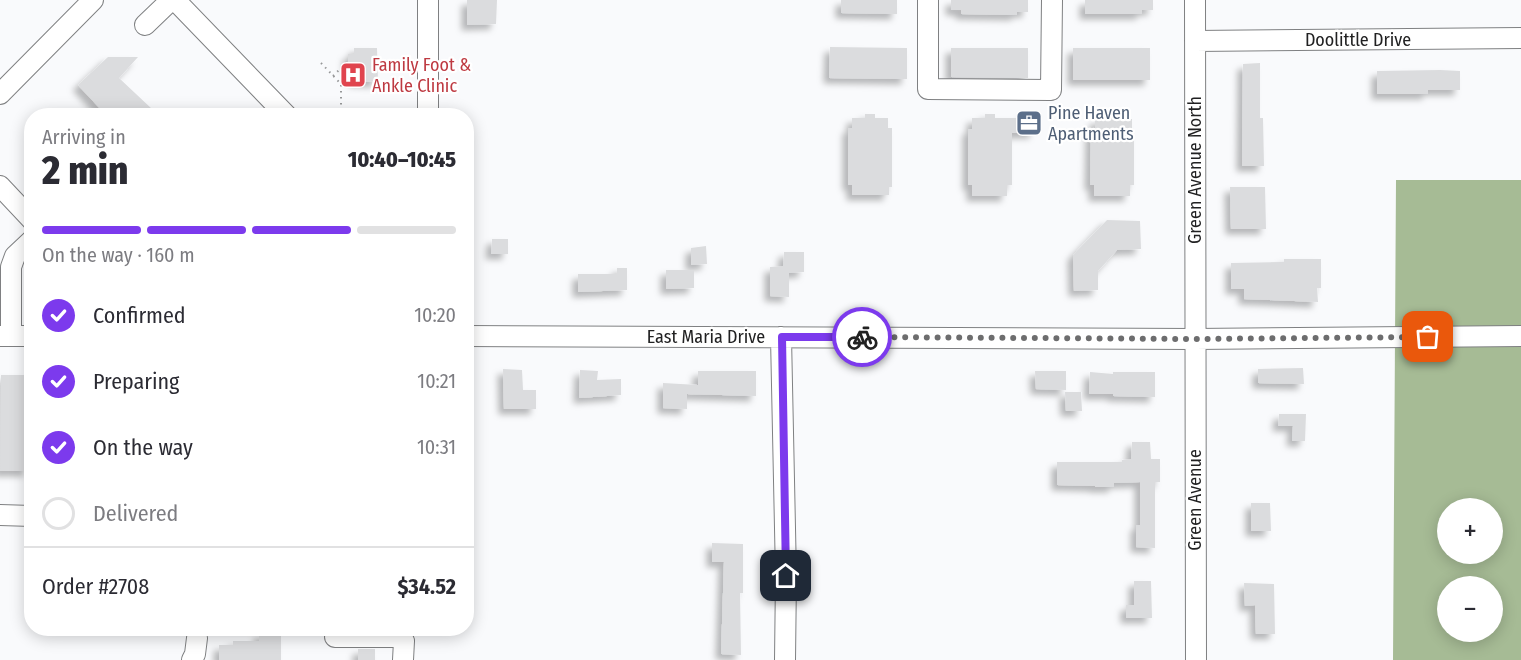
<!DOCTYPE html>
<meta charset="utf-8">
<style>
body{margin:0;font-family:"Fira Sans Condensed",sans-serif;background:#f2f2f3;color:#2b2b33;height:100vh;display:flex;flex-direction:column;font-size:22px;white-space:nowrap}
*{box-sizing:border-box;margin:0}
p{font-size:20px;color:#7c7c81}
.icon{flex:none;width:33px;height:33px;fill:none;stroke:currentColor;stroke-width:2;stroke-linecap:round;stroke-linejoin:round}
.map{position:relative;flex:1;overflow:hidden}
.panel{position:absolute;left:24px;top:108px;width:450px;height:528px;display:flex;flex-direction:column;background:#fff;border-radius:24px;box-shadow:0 3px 15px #0003}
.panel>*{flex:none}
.controls{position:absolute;left:1437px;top:498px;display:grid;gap:12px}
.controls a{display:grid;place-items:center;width:66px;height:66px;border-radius:50%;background:#fff;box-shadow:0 3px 15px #0003;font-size:30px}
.pin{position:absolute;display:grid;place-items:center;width:51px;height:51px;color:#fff;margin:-26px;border-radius:12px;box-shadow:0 3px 9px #0006}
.courier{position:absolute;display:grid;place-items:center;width:60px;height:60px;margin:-30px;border:4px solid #7c3aed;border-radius:50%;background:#fff;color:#222;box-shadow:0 2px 8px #0007}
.head em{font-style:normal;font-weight:800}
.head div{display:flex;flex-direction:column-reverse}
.head{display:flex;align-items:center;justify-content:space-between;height:102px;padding:0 18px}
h1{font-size:39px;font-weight:800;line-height:45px}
.bar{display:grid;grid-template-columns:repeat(4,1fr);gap:9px 6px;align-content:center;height:72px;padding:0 18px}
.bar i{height:8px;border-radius:4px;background:#e1e1e2}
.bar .selected{background:#7c3aed}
.bar p{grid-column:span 4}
.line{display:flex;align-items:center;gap:15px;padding:0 18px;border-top:2px solid #e1e1e2}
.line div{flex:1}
ol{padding:0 18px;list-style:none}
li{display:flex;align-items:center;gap:18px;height:66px}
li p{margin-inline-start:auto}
li .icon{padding:6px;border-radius:50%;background:#7c3aed;color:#fff;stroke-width:4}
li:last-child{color:#7c7c81}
li i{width:33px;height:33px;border:3px solid #e1e1e2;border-radius:50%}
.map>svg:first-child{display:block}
.forest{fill:#a6bb95;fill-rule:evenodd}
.building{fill:#dbdcde;filter:url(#shadow)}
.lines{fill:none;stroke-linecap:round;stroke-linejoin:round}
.minor-casing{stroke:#7f8082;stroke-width:22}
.path{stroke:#969798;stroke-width:2;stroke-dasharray:1.5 4.5;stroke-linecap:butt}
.minor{stroke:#fff;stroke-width:20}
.done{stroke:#6d6d6e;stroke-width:6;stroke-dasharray:0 10.8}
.route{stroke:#7c3aed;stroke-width:8}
.labels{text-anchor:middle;stroke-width:4.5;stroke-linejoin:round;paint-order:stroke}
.street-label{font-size:18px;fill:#212122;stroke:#fff}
.health-label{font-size:18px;fill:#be3a42;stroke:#fff;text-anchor:start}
.service-label{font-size:18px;fill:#4e5e75;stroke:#fff;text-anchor:start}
</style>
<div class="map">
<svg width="1521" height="660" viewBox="0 0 1521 660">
<defs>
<filter id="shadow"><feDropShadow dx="-5.5" dy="5.5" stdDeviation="3" flood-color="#0004"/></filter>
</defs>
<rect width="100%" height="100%" fill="#f9fafc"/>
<path class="forest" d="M1396,180H1521V660H1393ZM1448,508H1492V554H1448ZM1448,586H1492V632H1448Z"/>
<path class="building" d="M467,0H497L496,24L467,25Z
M841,0H897V14L841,13Z
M951,0H1028V12H1017V15L961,14V10H951Z
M1085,0H1153V10H1142V14H1085Z
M830,47L907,48V79L829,78Z
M354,48H377L378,82L354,81V68H348V54H354Z
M951,48H1028V78L951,77Z
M1073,48H1150V80H1073Z
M108,57H138L119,78L152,109L145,116H107L78,85Z
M1260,63V118H1263L1264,166H1242L1243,64Z
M1440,70L1460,71V90H1428V94H1377V71Z
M865,114H875V118H888V128H892V187H889V195H852V185H848V128H852V118H865Z
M985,114H995V118H1023V114H1035V133H1012V185H1007V196H972V185H968V129H972V118H985Z
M1107,115H1118V119H1132V129H1134V185H1130V196H1094V185H1090L1091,128H1095V119H1107Z
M1230,187H1265L1266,229H1231Z
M1107,220L1140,221L1141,249L1117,250L1098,271V290L1074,291L1073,255Z
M492,239H508V254H491Z
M706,246L707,264L691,265V248Z
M784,252H804V272L789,273V297L770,296V267L783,266Z
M1284,259H1321V288H1317L1318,302L1244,299V289H1231V263L1284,262Z
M617,268H627V290L578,292V274H617Z
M666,270H694V288L666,289Z
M1303,368L1304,384L1258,383V369Z
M503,369L522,370L523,390H536V409H504Z
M580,370L598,371L597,380L621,379V395L579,398Z
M698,371H756V396L687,394V409L663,408V383L698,385Z
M1035,371H1066V390L1036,389Z
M1090,372L1113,374V372H1155V397L1113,396V394H1089Z
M1,375H29V471H0Z
M1065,392H1081L1082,411H1066Z
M1279,414H1306L1305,441H1292L1293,426H1278Z
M1132,442H1150L1151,459H1160V482H1155V548L1136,547V525H1140V482L1114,483V487H1095V486L1057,485V462H1122V460L1131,459Z
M1251,503H1270L1271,531H1251Z
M712,543L743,544V593H740L741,655L721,654L724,562H712Z
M1134,581H1151L1152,618H1126V605H1134Z
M1244,583L1274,584L1275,634H1256L1255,605L1245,606Z
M259,633L281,634V660H219V645H233V641H259Z
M358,649H375V660H358Z"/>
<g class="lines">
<defs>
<path id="minor" d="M175,0L287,116
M428,0V116
M928,0V89L1051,90L1052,0
M1195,0L1196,660
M145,25L171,0
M1195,41L1521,38
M0,94L93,0
M0,186L32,220
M0,336H32
M11,336V267L15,256L32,240
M466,336L1195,339L1521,336
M781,337L786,576L785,660
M0,515L32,516
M335,637H399L404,641L403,660
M192,660L195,654L197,638"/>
</defs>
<use href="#minor" class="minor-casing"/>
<path class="path" d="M321,63L341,84V116
M333,76L348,61"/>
<use href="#minor" class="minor"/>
</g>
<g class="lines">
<path class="done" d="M862,337L1195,339L1428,337"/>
<path class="route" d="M786,576L782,337H862"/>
</g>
<defs>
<symbol id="hospital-square" viewBox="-11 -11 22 22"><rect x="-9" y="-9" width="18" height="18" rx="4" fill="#e0444e" stroke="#fff"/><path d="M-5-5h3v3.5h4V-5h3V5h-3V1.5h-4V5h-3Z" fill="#fff"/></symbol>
<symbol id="office-square" viewBox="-11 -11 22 22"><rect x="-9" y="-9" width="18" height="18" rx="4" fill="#5c6f8a" stroke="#fff"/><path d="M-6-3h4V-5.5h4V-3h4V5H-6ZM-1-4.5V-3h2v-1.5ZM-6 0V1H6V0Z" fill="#fff"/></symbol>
</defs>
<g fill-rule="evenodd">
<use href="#hospital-square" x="338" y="60" width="30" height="30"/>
<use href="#office-square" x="1014" y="108" width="30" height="30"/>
</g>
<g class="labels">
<g class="street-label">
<text x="1358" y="46">Doolittle Drive</text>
<text transform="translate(1195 170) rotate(-90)" y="6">Green Avenue North</text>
<text x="706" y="343">East Maria Drive</text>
<text transform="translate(1195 500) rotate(-90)" y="6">Green Avenue</text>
</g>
<g class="health-label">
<text x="372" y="71">Family Foot &amp;<tspan x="372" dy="21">Ankle Clinic</tspan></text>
</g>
<g class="service-label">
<text x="1048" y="119">Pine Haven<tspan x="1048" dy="21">Apartments</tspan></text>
</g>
</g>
</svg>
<div class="controls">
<a>+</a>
<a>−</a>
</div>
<div class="pin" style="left:1428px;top:337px;background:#ea580c"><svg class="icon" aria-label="bag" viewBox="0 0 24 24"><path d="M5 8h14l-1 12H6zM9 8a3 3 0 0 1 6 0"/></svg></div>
<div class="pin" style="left:786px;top:576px;background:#1f2937"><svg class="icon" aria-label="home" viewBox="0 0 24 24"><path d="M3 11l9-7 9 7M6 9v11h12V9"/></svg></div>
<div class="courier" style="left:862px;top:337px"><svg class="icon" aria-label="bike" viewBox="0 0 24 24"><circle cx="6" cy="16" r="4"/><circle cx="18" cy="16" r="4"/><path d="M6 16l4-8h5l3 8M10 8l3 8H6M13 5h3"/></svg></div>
<section class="panel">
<div class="head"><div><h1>2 min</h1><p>Arriving in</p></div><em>10:40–10:45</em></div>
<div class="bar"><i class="selected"></i><i class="selected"></i><i class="selected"></i><i></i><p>On the way · 160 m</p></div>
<ol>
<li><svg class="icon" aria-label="check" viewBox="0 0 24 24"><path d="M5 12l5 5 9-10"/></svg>Confirmed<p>10:20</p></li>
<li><svg class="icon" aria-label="check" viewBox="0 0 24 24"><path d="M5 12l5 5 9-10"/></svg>Preparing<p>10:21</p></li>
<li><svg class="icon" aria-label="check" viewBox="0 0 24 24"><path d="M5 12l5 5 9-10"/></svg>On the way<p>10:31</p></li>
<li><i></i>Delivered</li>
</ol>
<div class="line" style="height:78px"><div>Order #2708</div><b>$34.52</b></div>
</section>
</div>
